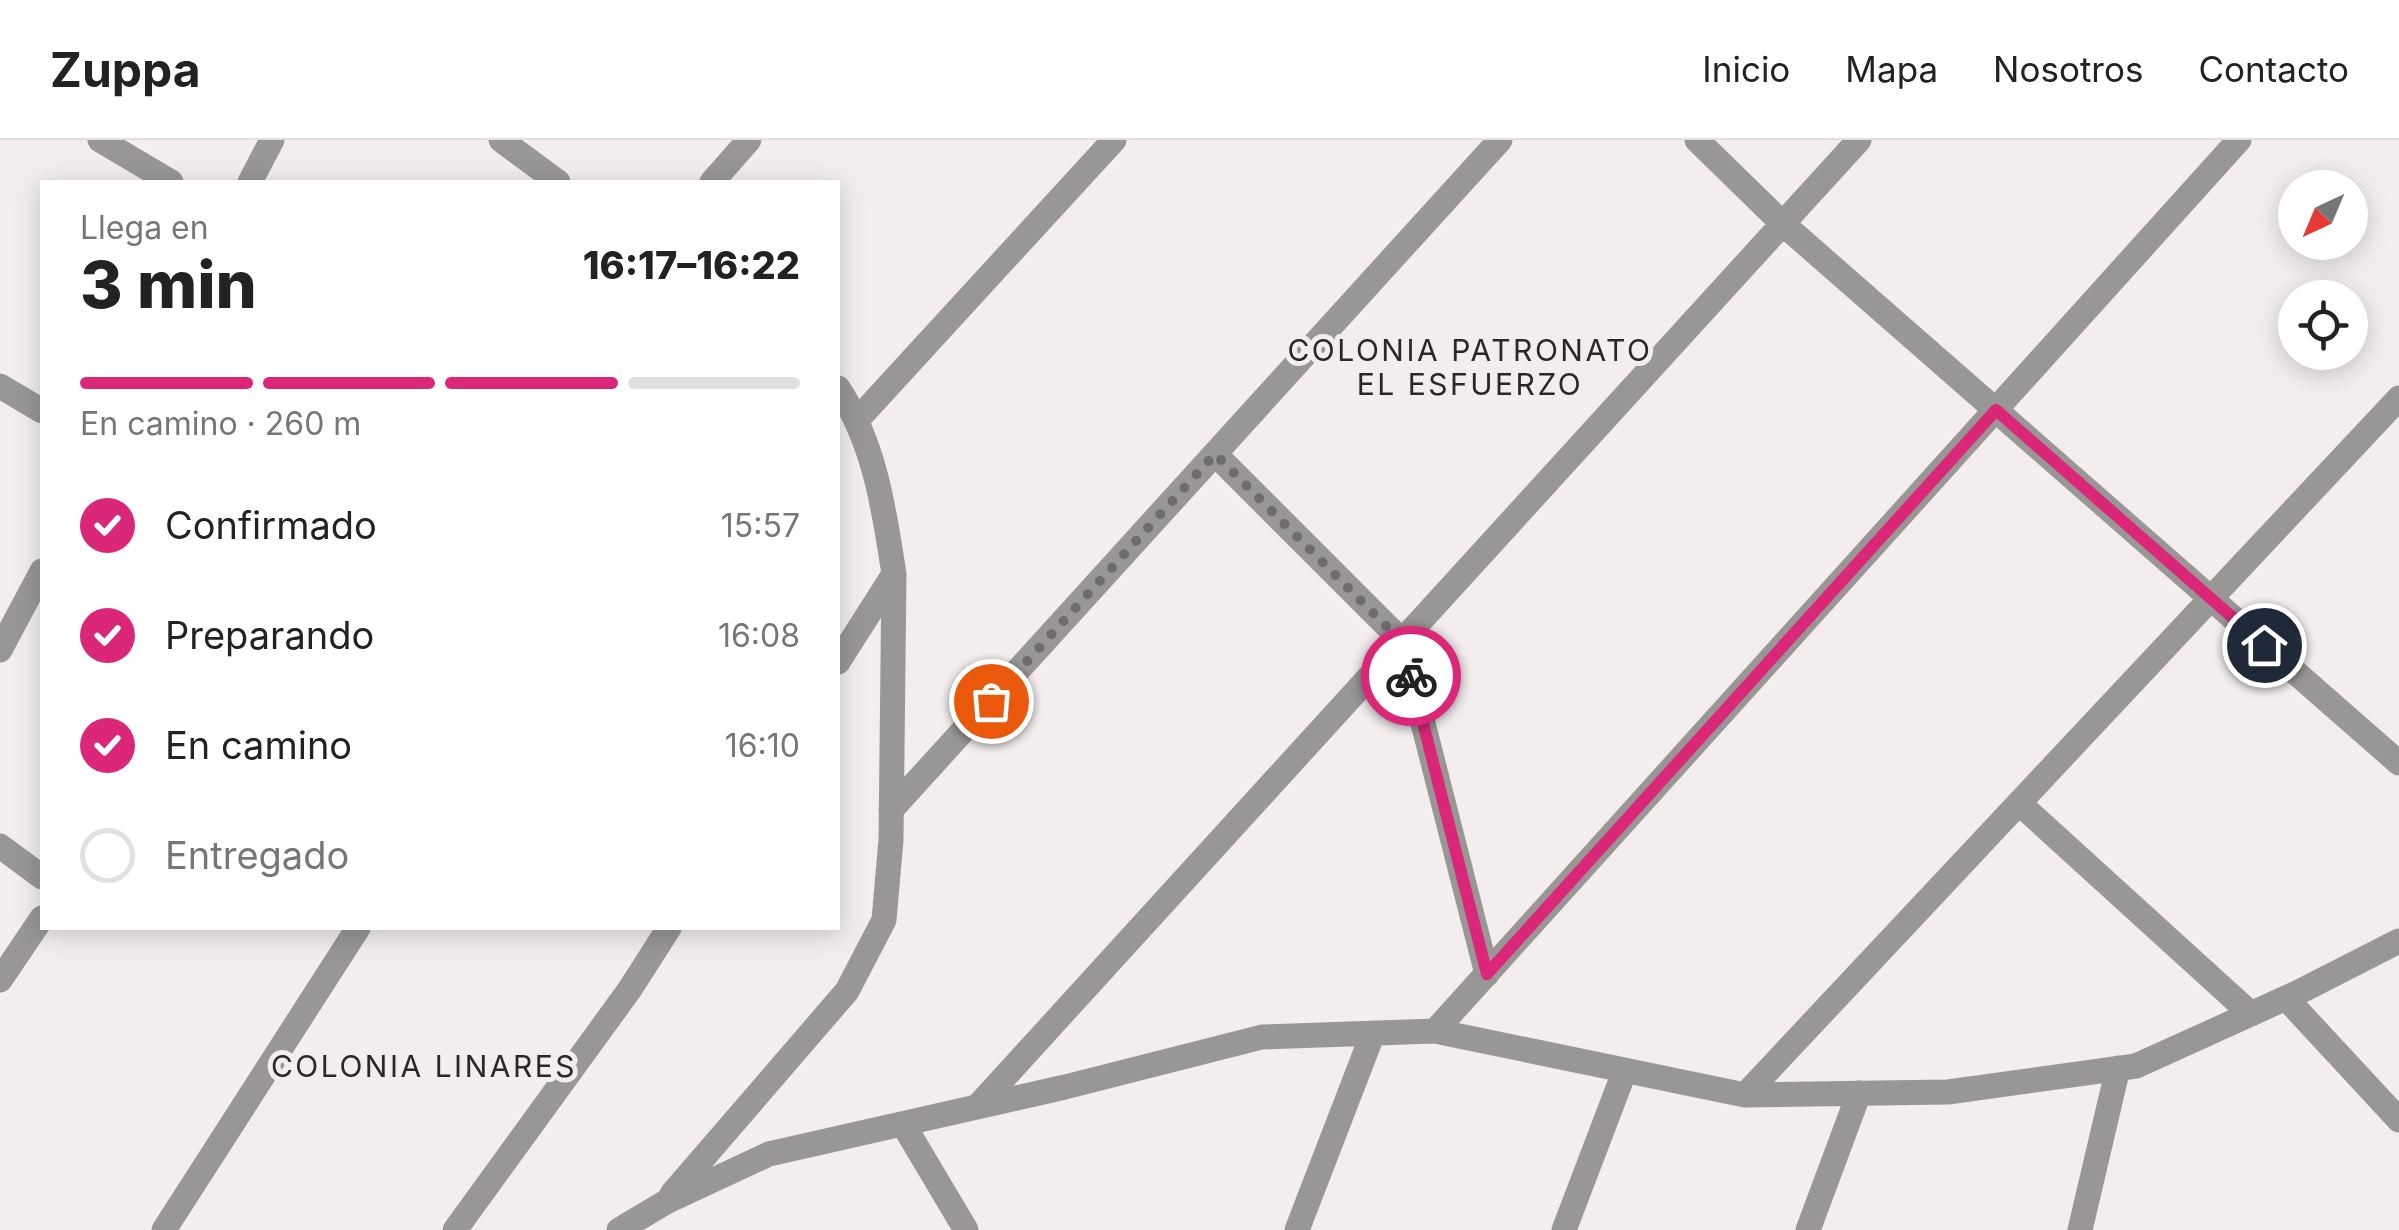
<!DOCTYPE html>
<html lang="es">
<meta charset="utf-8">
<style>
body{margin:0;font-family:Inter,sans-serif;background:#f6f6f6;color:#222;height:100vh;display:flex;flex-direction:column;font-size:38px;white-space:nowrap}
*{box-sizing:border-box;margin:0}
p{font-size:32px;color:#767676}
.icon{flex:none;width:55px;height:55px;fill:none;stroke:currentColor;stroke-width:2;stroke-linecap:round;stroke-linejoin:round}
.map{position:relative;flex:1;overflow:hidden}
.panel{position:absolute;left:40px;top:40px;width:800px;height:750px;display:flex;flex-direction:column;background:#fff;border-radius:0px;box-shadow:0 5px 25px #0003}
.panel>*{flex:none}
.needle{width:65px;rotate:224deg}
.fabs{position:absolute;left:2278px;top:30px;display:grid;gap:20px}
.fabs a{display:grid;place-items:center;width:90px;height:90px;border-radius:50%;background:#fff;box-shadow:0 5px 25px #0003;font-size:50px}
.pin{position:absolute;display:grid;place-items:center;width:85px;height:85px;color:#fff;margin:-42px;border:5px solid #fff;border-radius:50%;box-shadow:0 2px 10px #0007}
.courier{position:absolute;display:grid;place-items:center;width:100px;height:100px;margin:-50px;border:8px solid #db2777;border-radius:50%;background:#fff;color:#222;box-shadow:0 2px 12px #0007}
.overview em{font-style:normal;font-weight:800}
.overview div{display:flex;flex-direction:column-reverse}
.overview{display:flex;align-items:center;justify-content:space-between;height:170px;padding:0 40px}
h1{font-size:65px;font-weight:800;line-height:75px}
.bar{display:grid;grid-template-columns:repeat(4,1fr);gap:15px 10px;align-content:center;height:120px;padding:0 40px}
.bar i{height:12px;border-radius:8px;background:#e0e0e0}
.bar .active{background:#db2777}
.bar p{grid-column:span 4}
ol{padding:0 40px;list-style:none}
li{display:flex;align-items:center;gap:30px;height:110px}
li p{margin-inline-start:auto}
li .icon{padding:10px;border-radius:50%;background:#db2777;color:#fff;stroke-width:4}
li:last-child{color:#767676}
li i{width:55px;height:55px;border:5px solid #e0e0e0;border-radius:50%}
header{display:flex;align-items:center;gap:60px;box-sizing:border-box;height:140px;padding:0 50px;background:#fff;border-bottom:2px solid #e0e0e0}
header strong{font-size:48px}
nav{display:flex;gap:55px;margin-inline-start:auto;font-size:35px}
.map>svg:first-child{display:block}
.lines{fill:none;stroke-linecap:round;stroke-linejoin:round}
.minor{stroke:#999796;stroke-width:25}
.done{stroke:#706c6d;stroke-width:10;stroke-dasharray:0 18}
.route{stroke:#db2777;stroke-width:12}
.labels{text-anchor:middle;stroke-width:10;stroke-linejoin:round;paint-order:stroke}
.neighbourhood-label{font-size:30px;letter-spacing:2.5px;fill:#292727;stroke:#f3edee}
</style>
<header>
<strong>Zuppa</strong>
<nav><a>Inicio</a><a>Mapa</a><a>Nosotros</a><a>Contacto</a></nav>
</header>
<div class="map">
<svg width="2399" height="1090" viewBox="0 0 2399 1090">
<rect width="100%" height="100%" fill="#f3edee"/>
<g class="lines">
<path class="minor" d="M100,0L171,42
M501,0L558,42
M1697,0L1783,84L2399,623
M250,42L272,0
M712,42L749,0
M0,246L42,271
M838,248C875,304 884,369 894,434L838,522
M858,279L1114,0
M1215,314L1402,501L1487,834
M0,510L42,431
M2019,663L2251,874
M891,670L1500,0
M0,706L42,737
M0,840L42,778
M2286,858L2399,980
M1435,891L2239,0
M1745,955L2399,258
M978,966L1859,0
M903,984L966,1090
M672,1054L847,851L884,780L891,700L894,434
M164,1090L358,788
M455,1090L630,849L669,788
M619,1090L666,1062L769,1014L1065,947L1262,897L1435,891L1745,955L1948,952L2136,926L2297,853L2399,801
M1297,1090L1373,893
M1564,1090L1625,930
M1808,1090L1859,953
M2080,1090L2118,928"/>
</g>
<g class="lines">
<path class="done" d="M991,561L1215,314L1402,502L1411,536"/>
<path class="route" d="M1411,536L1487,834L1996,270L2264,505"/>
</g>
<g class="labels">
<g class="neighbourhood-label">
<text x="1470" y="221">COLONIA PATRONATO<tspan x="1470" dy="34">EL ESFUERZO</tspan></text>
<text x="424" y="937">COLONIA LINARES</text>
</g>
</g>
</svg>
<div class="fabs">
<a><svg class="needle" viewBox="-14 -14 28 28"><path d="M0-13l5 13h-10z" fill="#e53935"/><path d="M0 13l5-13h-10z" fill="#767676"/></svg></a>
<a><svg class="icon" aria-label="locate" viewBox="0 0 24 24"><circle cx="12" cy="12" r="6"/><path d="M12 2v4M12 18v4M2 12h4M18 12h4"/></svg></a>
</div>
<div class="pin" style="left:991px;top:561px;background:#ea580c"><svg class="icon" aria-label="bag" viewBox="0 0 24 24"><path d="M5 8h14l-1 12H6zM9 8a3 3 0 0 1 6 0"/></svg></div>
<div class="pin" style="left:2264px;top:505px;background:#1f2937"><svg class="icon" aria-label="home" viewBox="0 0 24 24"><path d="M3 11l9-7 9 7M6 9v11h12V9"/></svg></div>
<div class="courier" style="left:1411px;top:536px"><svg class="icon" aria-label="bike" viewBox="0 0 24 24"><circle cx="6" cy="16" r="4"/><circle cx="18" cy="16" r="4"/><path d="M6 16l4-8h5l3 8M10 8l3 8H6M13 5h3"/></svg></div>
<section class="panel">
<div class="overview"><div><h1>3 min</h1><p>Llega en</p></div><em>16:17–16:22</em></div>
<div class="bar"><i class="active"></i><i class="active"></i><i class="active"></i><i></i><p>En camino · 260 m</p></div>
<ol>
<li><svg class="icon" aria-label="check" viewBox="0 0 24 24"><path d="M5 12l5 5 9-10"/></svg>Confirmado<p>15:57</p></li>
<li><svg class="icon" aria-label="check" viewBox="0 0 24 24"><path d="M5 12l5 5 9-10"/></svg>Preparando<p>16:08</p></li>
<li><svg class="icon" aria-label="check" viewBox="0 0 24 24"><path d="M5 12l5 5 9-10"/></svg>En camino<p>16:10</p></li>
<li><i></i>Entregado</li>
</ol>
</section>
</div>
